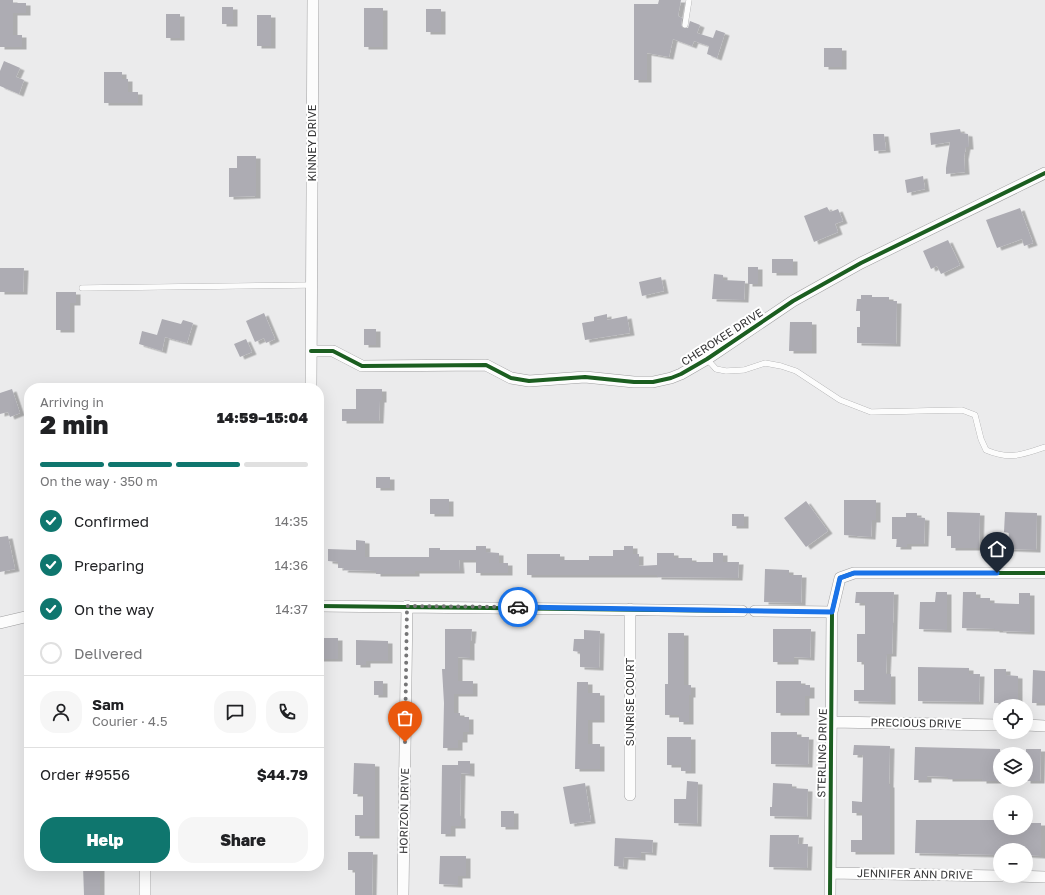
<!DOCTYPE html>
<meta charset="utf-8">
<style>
body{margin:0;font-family:"Golos Text",sans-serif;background:#f6f6f6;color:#202124;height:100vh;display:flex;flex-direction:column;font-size:15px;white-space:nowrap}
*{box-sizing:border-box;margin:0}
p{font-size:13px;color:#757577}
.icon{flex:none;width:22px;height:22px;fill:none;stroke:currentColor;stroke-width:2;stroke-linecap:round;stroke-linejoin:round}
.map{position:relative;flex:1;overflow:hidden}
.details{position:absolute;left:24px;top:383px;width:300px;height:488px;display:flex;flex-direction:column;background:#fff;border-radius:16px;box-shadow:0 4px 16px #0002}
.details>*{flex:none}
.buttons{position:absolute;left:993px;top:699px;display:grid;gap:8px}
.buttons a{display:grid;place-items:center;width:40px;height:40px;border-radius:50%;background:#fff;box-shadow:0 4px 16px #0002;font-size:20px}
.pin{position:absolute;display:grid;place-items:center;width:34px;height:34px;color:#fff;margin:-41px -17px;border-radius:50% 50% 50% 0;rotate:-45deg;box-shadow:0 0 4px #0007}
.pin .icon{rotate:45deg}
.courier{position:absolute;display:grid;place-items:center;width:40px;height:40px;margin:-20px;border:3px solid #1a73e8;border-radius:50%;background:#fff;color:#222;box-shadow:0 1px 5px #0007}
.headline em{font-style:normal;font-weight:800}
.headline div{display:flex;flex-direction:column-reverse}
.headline{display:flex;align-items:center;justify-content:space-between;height:68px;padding:0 16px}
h1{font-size:26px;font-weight:800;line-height:30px}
.bar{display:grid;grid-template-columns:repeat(4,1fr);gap:6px 4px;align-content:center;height:48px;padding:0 16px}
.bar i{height:5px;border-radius:3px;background:#e0e0e0}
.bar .selected{background:#0f766e}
.bar p{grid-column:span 4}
.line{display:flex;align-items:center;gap:10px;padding:0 16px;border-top:1px solid #e0e0e0}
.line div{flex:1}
.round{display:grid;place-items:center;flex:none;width:42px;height:42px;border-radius:16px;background:#f6f6f6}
ol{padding:0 16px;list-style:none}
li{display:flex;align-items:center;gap:12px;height:44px}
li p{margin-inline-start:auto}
li .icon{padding:4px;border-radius:50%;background:#0f766e;color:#fff;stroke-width:4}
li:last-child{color:#757577}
li i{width:22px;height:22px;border:2px solid #e0e0e0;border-radius:50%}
.action{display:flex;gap:8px;margin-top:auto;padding:8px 16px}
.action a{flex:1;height:46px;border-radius:16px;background:#0f766e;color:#fff;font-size:16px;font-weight:800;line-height:46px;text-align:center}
.action a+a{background:#f6f6f6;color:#202124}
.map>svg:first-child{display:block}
.building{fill:#adacb3;filter:url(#shadow)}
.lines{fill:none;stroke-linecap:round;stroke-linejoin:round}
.lane-casing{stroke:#9f9fa0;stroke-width:6}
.street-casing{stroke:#9f9fa0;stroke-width:12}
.lane{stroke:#fcfcfc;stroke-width:5.5}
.street{stroke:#fcfcfc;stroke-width:11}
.cycleway-casing{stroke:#fff;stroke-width:6}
.cycleway{stroke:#1b5e20;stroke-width:4}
.done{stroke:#757576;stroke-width:4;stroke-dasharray:0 7.2}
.route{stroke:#1a73e8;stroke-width:5}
.labels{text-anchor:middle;stroke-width:4;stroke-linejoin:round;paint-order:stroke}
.street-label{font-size:11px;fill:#363637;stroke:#fff}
</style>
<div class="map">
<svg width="1045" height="895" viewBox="0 0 1045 895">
<defs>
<filter id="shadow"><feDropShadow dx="4.5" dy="2.5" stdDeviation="0" flood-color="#0004"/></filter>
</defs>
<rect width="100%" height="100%" fill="#ebebec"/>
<path class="building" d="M0,0H13V3H26V13H13V35H22V47H0Z
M659,0H681L678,16L682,18L681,25L683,28H688L690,21L700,25L697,33L713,38L716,30L725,33L717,58L707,54L709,46L694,41L692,46L673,39L669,57L647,53V80H634V4H658Z
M222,7H233V24H222Z
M364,8H383V47H364Z
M426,9H441V32H426Z
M166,14H180V38H166Z
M257,15H271V46H257Z
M824,48H842V67H824Z
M4,61L20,68L16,77L24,80L19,94L0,86V71Z
M104,72H122V79H128V92H138V103H104Z
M960,129L961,133L968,134L969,147H966L964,157L965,172L946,174V168L950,142L931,145L930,133Z
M873,134H884L886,150L874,151Z
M237,156H256V196L229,197V168H237Z
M923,176L925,189L907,193L905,180Z
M827,207L830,212L838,209L843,221L835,224L838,232L814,242L804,216Z
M1020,208L1033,243L1024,246L1022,239L997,248L986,220Z
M948,240L960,265L941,274L937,266L931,269L923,251Z
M772,259H793V273H772Z
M748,267H758V284H748Z
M0,268H24L23,292H0Z
M714,274L723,275V280L745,281L744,300L712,299Z
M661,277L664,291L642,296L639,282Z
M56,292H76V303H70V330H56Z
M861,295H872V297H889V301H897L896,344L857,343V327H860V311H856L857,299H861Z
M264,313L275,339L266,343L264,338L255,342L246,321Z
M607,314V320L627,316L630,333L585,340L582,323L594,321V317Z
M162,319L181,324L183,320L193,323L187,343L165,337L162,351L139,344L142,331L157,335Z
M790,322H812V351H789Z
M364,329H376V345H364Z
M246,339L252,352L240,357L234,344Z
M12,389L20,413L10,417L8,412L0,414V393Z
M356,389H382V400H380L379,421H342V409H356Z
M376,477H390V488H376Z
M430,499H449V514H430Z
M844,500H876V520H872L871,537L844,535Z
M806,501L828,531L806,547L784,518Z
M947,512L980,513L979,548H951V536H947Z
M1005,512L1037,513L1036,550L1008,549L1009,533L1004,532Z
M906,513H917V517L925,518L924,544H907V547H896L897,539H892V517H906Z
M732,514H744V526H732Z
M8,536L15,569L0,572V537Z
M356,540L365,541V557H429V548H440V550H476V546H486V552L499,553V563H508V573H476V560H459L460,571H415V574H376V571L343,570L344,568H338V562L328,561V549L356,550Z
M624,546H633V554H639V566L657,565V553H674V558H692V562H713V553H723V562H739L738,578L657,577V575H527V554H560V560H589V556H613V550H624Z
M765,569L789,570V575H802L801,603L764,602Z
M856,592H894L892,654H887L886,674H891V702L854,701V690H864V662H857V634H865V603H855Z
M936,592H947V630L919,629L920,602H935Z
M963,592H976V598H990V603L1019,604V593H1030V632L1002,631V630H995V629L962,628Z
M445,629H472L471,641H470V658L458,657V681H473V694H454V713H460V717H469V732H463V740H458V748H443L444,703L442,669H445Z
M773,629H811L810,658L794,657V662H773Z
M584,630L600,631L599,668L580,667V652L573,651L574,639H584Z
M668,633H684V685H691V695H689V722H679V715H665V684H668Z
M319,638H338V659H319Z
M356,640L388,641V661H366V665H356Z
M918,667L969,668V674H980L979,702L918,701Z
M994,669H1006V675L1018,676V703H994Z
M1033,670L1045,671V703H1032Z
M374,681H383V695H374Z
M776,681H801V685H810V696H805V713H776Z
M577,682H588V693H600V720H588V744H600V769H575Z
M771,732H797V737H809L808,765L771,764Z
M667,737H691V771H681V765H667Z
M854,745L890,746L889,785H890V852H851V840H862V813H852V801L862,802L863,755H853Z
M915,747L1000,749V781H982V779H948V777L927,776V780H914Z
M1026,749H1041L1040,781H1026Z
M458,761H470V774L461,773L460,816H461V826H451V834H441L442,765H458Z
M354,763L375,764V836H355V815H363V794H353Z
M687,781L698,782L697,824L674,823V799H686Z
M585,783L591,821L570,824L563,787Z
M773,783L792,784V788L808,789L807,817L770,816V807H772Z
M501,811H514V827H501Z
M916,820H1000V828H1026V823H1041V856L1026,855V850H1000V855L915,853Z
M770,835H799L798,844H808L807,868L769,867Z
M615,838L653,840L652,853L641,852V858L624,857L623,867L614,866Z
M348,852H373L372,895H355V870H348Z
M440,856H466V876H458V885L439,884Z
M83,866H100V895H84Z"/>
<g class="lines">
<defs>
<path id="lane" d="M685,25L689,0
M82,288L312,285
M707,359L716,369L726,371L744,370L765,363L781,366L796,371L840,400L871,412L962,410L975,415L981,439L986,450C1009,460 1022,455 1045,447"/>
<path id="street" d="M311,351H333L362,366L486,365L511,378L529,381L585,377L634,382H653L671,378L681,374L707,359L793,301L861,263L1045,173
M311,388L313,0
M319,606L742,611
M630,609V795
M755,611L832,612
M0,623L29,616
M831,722L1000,725
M1026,725L1045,726
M830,873L1000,876
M1015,876L1045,877
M145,895V866
M403,895L407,606
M830,895L832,612L840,578L854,573H1045"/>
</defs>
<use href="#lane" class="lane-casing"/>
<use href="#street" class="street-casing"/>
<use href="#lane" class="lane"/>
<use href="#street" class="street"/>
<defs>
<path id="cycleway" d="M311,351H333L362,366L486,365L511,378L529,381L585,377L634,382H653L671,378L681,374L707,359L793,301L861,263L1045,173
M319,606L742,611
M830,895L832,612L840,578L854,573H1045"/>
</defs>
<use href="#cycleway" class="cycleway-casing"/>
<use href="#cycleway" class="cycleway"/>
</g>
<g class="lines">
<path class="done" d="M405,742L407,606L518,607"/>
<path class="route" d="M518,607L832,612L840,578L854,573H997"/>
</g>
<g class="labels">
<g class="street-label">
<text transform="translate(312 143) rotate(-90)" y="4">KINNEY DRIVE</text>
<text transform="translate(722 337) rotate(-33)" y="4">CHEROKEE DRIVE</text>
<text transform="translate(630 702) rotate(-90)" y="4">SUNRISE COURT</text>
<text transform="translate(916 723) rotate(1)" y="4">PRECIOUS DRIVE</text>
<text transform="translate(822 753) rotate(-89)" y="4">STERLING DRIVE</text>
<text transform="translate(404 811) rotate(-89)" y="4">HORIZON DRIVE</text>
<text transform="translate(915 874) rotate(1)" y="4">JENNIFER ANN DRIVE</text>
</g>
</g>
</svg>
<div class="buttons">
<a><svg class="icon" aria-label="locate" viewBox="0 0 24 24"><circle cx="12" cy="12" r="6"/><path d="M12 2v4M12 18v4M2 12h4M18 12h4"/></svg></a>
<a><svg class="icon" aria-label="layers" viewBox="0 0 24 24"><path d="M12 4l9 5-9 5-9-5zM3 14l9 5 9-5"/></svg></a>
<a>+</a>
<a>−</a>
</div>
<div class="pin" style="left:405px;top:742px;background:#ea580c"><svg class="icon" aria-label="bag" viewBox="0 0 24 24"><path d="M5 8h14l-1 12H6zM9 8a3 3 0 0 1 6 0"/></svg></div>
<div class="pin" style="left:997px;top:573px;background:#1f2937"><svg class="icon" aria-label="home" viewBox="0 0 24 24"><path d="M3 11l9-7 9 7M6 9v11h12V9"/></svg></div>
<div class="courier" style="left:518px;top:607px"><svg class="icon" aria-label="car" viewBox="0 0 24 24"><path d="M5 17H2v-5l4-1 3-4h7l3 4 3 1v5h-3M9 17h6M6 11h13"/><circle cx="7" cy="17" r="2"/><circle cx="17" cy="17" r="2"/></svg></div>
<section class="details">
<div class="headline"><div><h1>2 min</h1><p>Arriving in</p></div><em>14:59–15:04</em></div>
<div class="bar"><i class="selected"></i><i class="selected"></i><i class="selected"></i><i></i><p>On the way · 350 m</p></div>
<ol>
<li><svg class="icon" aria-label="check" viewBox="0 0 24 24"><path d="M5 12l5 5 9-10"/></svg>Confirmed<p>14:35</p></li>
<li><svg class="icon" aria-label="check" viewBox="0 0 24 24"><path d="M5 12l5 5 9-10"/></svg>Preparing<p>14:36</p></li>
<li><svg class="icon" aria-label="check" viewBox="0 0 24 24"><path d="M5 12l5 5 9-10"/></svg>On the way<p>14:37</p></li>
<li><i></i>Delivered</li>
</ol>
<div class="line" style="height:72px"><a class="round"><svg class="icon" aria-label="person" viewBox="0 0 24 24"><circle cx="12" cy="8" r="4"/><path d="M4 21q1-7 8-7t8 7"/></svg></a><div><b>Sam</b><p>Courier · 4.5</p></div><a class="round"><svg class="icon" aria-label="chat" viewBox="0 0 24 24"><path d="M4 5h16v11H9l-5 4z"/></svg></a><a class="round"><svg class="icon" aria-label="phone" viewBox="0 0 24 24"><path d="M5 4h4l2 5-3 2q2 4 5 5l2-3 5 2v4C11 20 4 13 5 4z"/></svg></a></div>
<div class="line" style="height:52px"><div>Order #9556</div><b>$44.79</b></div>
<div class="action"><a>Help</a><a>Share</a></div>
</section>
</div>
